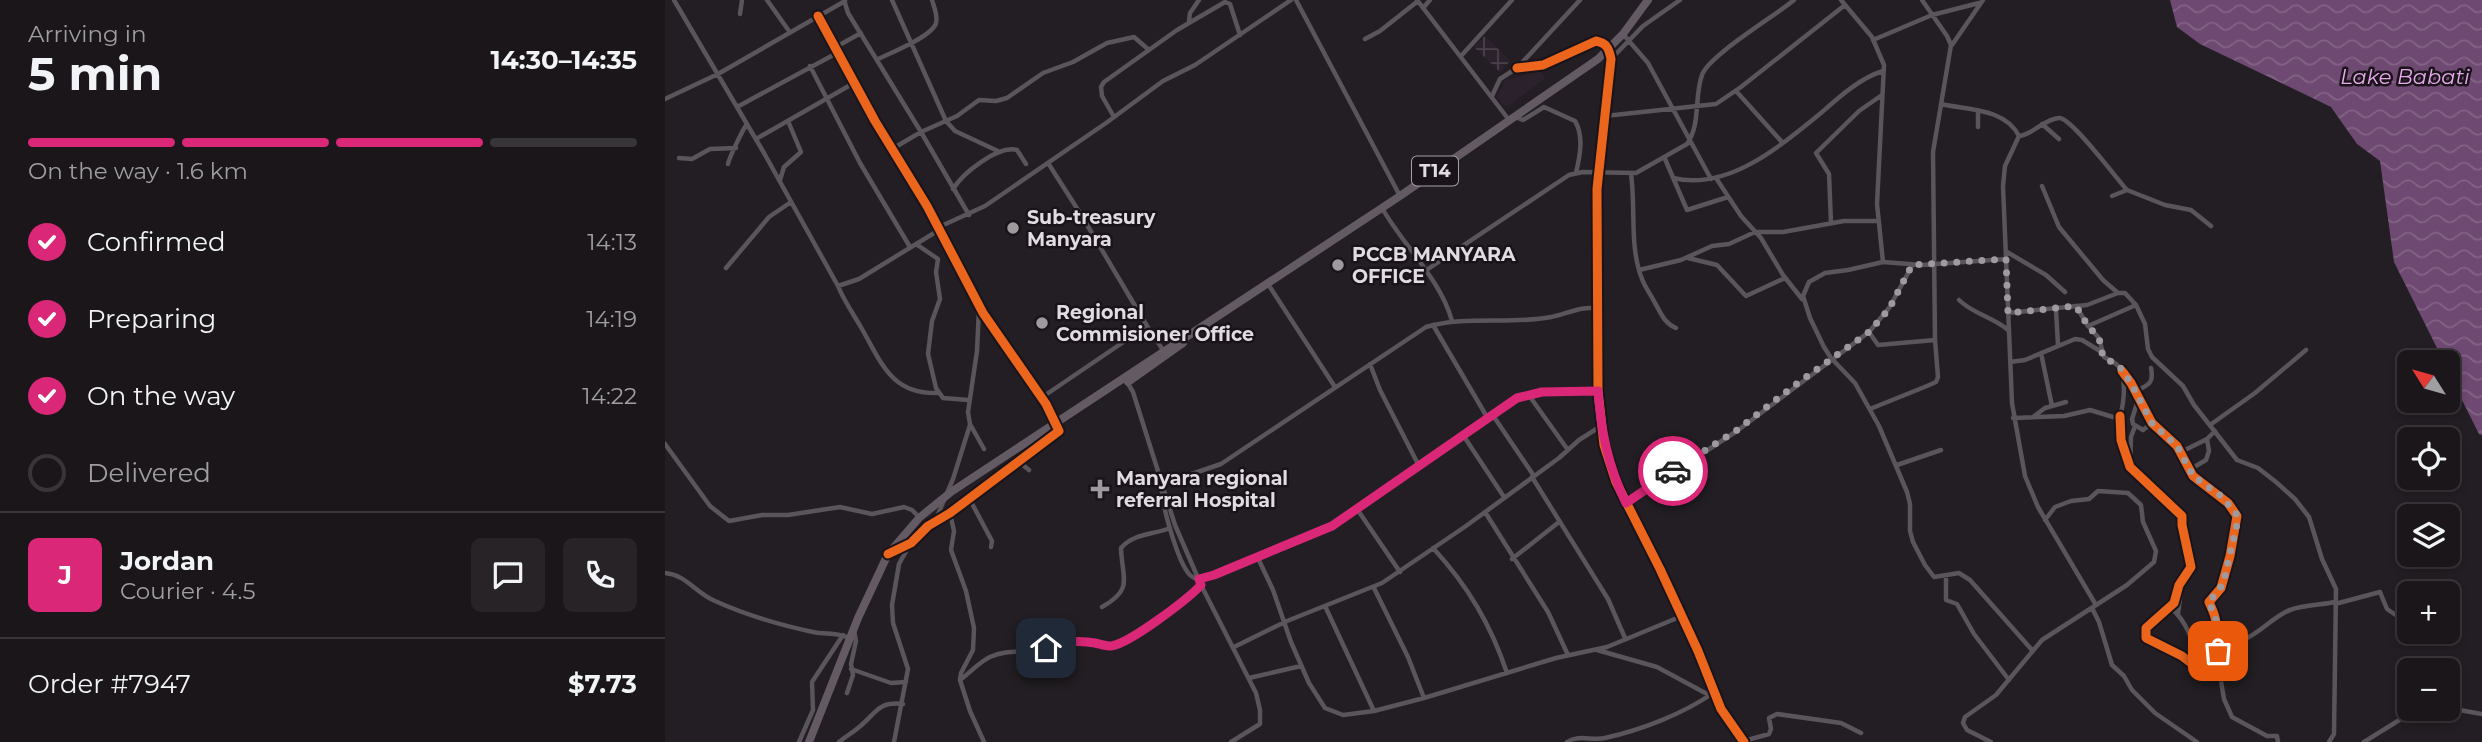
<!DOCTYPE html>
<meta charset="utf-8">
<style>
body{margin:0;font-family:Montserrat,sans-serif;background:#272327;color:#f1f3f6;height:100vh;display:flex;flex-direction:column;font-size:26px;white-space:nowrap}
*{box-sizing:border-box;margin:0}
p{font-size:23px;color:#9f9fa2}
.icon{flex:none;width:38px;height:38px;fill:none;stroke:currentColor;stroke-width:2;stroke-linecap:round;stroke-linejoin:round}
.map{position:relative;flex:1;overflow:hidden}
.details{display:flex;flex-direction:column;background:#1a161a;width:665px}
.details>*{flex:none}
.needle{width:46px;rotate:307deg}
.tools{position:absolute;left:1732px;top:350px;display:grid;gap:14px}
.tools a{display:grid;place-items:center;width:63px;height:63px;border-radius:10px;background:#1a161a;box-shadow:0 4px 10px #0003,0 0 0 2px #383539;font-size:35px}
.pin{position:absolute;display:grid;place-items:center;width:60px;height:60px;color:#fff;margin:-30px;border-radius:14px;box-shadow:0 4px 10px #0006}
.courier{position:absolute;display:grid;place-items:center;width:70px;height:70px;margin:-35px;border:5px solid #db2777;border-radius:50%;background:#fff;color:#222;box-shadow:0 2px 9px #0007}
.head em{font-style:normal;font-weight:700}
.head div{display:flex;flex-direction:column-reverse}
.head{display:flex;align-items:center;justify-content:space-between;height:119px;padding:0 28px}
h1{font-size:46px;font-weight:700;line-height:52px}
.bar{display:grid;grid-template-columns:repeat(4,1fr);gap:10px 7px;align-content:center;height:84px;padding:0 28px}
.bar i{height:9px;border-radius:5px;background:#383539}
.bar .current{background:#db2777}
.bar p{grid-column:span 4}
.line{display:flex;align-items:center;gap:18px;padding:0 28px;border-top:2px solid #383539}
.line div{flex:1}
.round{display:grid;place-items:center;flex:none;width:74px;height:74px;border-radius:10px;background:#272327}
ol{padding:0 28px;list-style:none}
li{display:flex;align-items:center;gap:21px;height:77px}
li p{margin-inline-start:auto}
li .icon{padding:7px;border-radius:50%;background:#db2777;color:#fff;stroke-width:4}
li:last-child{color:#9f9fa2}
li i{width:38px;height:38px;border:4px solid #383539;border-radius:50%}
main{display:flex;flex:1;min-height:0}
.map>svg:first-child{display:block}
.built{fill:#2b212c}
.industrial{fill:url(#industrial-grid)}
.water{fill:url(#water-waves)}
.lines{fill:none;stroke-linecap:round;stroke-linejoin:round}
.minor{stroke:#5a555a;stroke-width:4.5}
.highway{stroke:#635a64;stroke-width:8}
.cycleway-casing{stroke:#1a141a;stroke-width:13}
.cycleway{stroke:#eb651d;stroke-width:9}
.done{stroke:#9e9a9e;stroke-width:7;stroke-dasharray:0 12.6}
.route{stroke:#db2777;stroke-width:9}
.poi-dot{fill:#9e9a9e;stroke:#1a141a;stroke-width:2.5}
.labels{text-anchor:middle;stroke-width:5;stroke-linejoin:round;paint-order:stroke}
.shield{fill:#1a141a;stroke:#a5a0a5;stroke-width:2}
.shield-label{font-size:18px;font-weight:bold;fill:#e0dce1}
.poi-label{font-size:19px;font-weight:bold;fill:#e0dce1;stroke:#1a141a;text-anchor:start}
.water-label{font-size:21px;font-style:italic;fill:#e7a9ed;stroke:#1a141a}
</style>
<main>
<section class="details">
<div class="head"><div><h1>5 min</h1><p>Arriving in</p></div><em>14:30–14:35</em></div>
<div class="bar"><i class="current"></i><i class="current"></i><i class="current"></i><i></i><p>On the way · 1.6 km</p></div>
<ol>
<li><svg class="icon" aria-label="check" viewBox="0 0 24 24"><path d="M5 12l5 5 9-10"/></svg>Confirmed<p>14:13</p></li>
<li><svg class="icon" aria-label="check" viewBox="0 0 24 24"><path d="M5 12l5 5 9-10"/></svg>Preparing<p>14:19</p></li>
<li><svg class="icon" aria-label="check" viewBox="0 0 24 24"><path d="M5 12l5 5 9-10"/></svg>On the way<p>14:22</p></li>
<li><i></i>Delivered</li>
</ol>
<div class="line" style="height:126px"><b class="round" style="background:#db2777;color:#fff">J</b><div><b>Jordan</b><p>Courier · 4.5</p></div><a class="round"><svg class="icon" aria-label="chat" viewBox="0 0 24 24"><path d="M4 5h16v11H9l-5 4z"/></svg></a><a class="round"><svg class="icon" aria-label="phone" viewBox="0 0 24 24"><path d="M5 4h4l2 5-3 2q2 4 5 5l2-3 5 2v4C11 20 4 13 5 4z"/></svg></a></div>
<div class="line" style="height:91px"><div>Order #7947</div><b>$7.73</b></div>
</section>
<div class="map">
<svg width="1817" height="742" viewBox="0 0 1817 742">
<defs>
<pattern id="industrial-grid" width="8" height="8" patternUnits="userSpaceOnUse" patternTransform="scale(1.75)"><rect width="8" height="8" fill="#2b212c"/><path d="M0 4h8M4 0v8" fill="none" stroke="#49414a"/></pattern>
<pattern id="water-waves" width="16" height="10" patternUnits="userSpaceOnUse" patternTransform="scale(1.75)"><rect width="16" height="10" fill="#6e4971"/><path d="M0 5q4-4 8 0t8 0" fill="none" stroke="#826385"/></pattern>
</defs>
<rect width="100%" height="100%" fill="#221e23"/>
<path class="built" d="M875,71L880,79L843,106H839L832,97L840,80Z"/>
<path class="industrial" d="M820,36L845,61L835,72L809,47Z"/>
<path class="water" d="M1505,0H1817V435L1814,434L1783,372V362H1779L1729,262L1715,161L1692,144L1666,107L1535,44L1512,27Z"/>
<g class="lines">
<path class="minor" d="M9,0L99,153L173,286L194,279L274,230
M102,0L124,31
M179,0L183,13L256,132L304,215
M227,0L281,121L290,131L335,152
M631,0L735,196
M752,0L844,120
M1176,0L1207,37L1219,65L1212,204L1218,262
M758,8L765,0
M75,14L77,0
M153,16L210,121L262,206L318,313L381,404L394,431L285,513L263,526L246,543L226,552
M524,21L525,13L534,0
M958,34L983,63L1046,179
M700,39L715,31L753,1
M1208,40L1267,15L1314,3
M1287,45L1318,0
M169,48L196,33
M796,56L847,0
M947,58L978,26L1015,0
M213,59C226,53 268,36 271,23C273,15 269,7 267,0
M145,66L195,163L245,247
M852,68L878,65L931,41C942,43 944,49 946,59L932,189L933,391L939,445L951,482L995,569L1033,651L1056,709L1079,742
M1071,91L1117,142
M827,96L835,79L852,68L915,0
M0,99L53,74L180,1
M1276,104C1302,110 1340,108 1354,136L1340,166L1338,186L1347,403L1360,476L1373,507L1431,605
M72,107L172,53
M940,116L1051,104L1076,87L1180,5
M449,117L437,96L436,87L439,82L512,30L560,2L565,4L575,35
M850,117L858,120L879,107L910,121C919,136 915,156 911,173
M1377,124L1394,139
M1313,127V110
M1354,136C1369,134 1379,119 1394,118C1406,117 1451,178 1462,190
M91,139L189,83
M227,149L256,132L292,116L314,100L331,101L342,98L378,73L408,62L442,43L469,37L484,50
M14,158L27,159L45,149L71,148
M1000,159L1022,210L1063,197
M383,163L415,213L482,326L500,353
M63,164C64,158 78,129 82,124
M966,174C971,208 964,246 977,279C980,287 986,295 990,303C996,313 999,323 1011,328
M1008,178C1064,191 1115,146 1156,113C1174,97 1195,78 1218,71
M1051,178L1076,216L1096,238L1118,275L1137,299
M115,180L119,167L136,152L123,121
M1377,186L1394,227L1438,280L1453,293
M288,189C298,173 333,145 352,150L361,164
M1447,196L1462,190L1500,205L1526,210L1546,226
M717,208C738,245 776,280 787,321
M1166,223L1164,174L1151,153L1194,111L1217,95
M274,227L320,206L441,123L498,81L530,65L626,0
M251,244L273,259L271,272L275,299L267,321L263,354L271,388L278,398L303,400
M1342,252L1381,275L1400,292
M1023,258L1052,265L1081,296L1120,278
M1341,259L1257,265L1218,262L1183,270L1160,273L1144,282L1138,296L1145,318L1159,347L1166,358L1190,383L1214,426L1242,492L1245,504V531L1248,542L1260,565L1269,577L1294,573L1305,580L1367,650
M61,268L104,217L126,202
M974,270L1016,260L1047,246L1064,244L1090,232H1118L1179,221H1214
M760,271L904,175L918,172L971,173L1022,144C1036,124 1029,97 1037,75C1043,56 1110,16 1129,0
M603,284L670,387
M173,286C179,301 189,315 197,329C217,364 227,395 274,393
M1294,300C1308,314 1328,317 1343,330
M314,308L312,351L303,412L305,424L319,449
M1391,310L1393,345
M1343,313L1422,305L1453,293H1460L1471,305L1480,324L1483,349L1487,357L1518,386L1529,405L1572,460L1593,468L1611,482L1630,499L1644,517L1657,559L1671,589L1669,734L1664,742
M768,325L822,417
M1423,326L1471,305
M1204,332L1213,345L1270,340
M1376,353L1387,406
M1345,362L1360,360L1410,339L1417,340L1435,351
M705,364L715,390L754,466
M462,382L468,392L510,525L536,585L591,693L595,710V724L566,742
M1471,391C1484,385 1489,383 1486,368
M863,394L903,450
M376,398L482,326
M1473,400L1467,419L1468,424L1478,430L1487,423
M1205,409L1262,386L1271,382L1273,377L1270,340L1268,152L1286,45L1282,36L1257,0
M827,414L869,476
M1455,416L1456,440L1465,467L1517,516V525L1526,567L1514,585L1509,603L1481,628V638L1517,656L1540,674L1555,675L1565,672L1567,664C1549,648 1553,647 1551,624C1551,616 1547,609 1544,602L1556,588L1565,556L1572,516L1563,503L1528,476L1512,446L1487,423L1466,383L1457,371
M1368,417L1380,408L1401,402
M1348,418L1399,416L1425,410L1448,417L1455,416C1459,403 1462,377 1453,366C1449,361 1444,360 1439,357L1434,338L1423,326L1411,306
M1545,425L1590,393L1641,350
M798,435L839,497
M0,444L45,506L64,521L97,515H123L175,507L207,514L239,507L247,510L254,517
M1516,452L1542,439L1550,431
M353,461L364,470
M1232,465L1276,450
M1465,466L1466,437L1470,426
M1524,470L1541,460L1544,451L1542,439
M867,477L943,599L960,638
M304,498L327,541L326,547
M961,503L1072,431L1204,332L1224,308L1247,266
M692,509L735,572
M820,512L883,612L903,655
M285,513L289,531L286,550L301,591L309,628L308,650L296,673L295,680L305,711L319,742
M271,519L288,479L305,425
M768,548C803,586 826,625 842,673
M592,556L608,590L626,642L644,683L660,708L678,715L709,711L759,698L891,658L942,647L1017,616
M847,559L894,522
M0,573C22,575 30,593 50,601C81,615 115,625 148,632C161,635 171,631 184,638
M1281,576V600L1292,604L1309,634L1344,680
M534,578L549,575L667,526L852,398L877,392L933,391
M535,581C531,579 527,577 525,575C513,563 495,501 497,484L556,464L761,327C802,315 845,325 886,317C902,314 917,305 933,309
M709,588L743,657L759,698
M1670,604L1715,592L1722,609L1738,620
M660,606L709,711
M437,607C469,589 457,579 456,548C469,533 488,535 505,528
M1505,607C1525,624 1529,647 1536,671
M1427,608L1434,622L1447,665L1459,676L1467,690L1490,713L1532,742
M1513,614L1517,582
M1551,636C1578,657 1602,618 1625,610C1639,605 1656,605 1670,602
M569,647L622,621L717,583L801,526L894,458L914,440L936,426
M932,650L992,667L1044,695
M186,669L226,683L241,682
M1555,675L1559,699L1567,717L1602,736H1612L1613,742
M584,678L636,666
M295,680C305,673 314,662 325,657C342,649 361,653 378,649C391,646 402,642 415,642C426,641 437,648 447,646C466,642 523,600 536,585
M182,693L188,675L186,664L191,641L189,630
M1783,708L1817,714
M1079,741L1104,734L1106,729L1104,718L1112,714L1176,723L1196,733
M134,742L148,710L147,682L178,635
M174,742C180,737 187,733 193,728C211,714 212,701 238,704
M229,742L243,669L228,623L227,605L234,564L245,544
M902,742C914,734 927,741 940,738C976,730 1018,714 1048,693
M1326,742L1302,730L1298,723L1300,717L1331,695L1377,640L1462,585L1489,562L1491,551L1478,522L1476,505L1463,493L1433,491L1424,499L1406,501L1390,507L1380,520
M1699,742L1736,719L1771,709"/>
<path class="highway" d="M463,382L518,343
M144,742L193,618L223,554L254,518L286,492L735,196L933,59L958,34L983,0"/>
<defs>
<path id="cycleway" d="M153,16L210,121L262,206L318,313L381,404L394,431L285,513L263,526L246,543L223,554
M852,68L878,65L931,41C942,43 944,49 946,59L932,189L933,391L939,445L951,482L995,569L1033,651L1056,709L1079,742
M1455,416L1456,440L1465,467L1517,516V525L1526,567L1514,585L1509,603L1481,628V638L1517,656L1540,674L1555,675L1565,672L1567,664C1549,648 1553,647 1551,624C1551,616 1547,609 1544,602L1556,588L1565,556L1572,516L1563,503L1528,476L1512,446L1487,423L1466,383L1457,371"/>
</defs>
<use href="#cycleway" class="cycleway-casing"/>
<use href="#cycleway" class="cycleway"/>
</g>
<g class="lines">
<path class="done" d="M1008,471L1072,430L1130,385L1204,332L1224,309L1247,265L1341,259L1343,313L1411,306L1423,326L1434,338L1438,357L1454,366L1466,383L1487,423L1512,446L1528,476L1556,496L1571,513L1572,524L1558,584L1544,602L1551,620V646L1553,651"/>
<path class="route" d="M381,648C394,641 415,640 430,643C435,644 440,646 446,646C464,644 523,599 536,585L534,579L549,575L667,526L852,398L877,392L933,391C936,431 943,466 961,503L1008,471"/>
</g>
<g class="poi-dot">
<circle cx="348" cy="228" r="7"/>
<circle cx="673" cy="265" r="7"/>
<circle cx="377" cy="323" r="7"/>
<path d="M431.5 478.5h7v7h7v7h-7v7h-7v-7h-7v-7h7z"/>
</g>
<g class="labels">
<rect class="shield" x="747" y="156.5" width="46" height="29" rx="5"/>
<g class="shield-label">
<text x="770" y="177">T14</text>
</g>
<g class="poi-label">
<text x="362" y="224">Sub-treasury<tspan x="362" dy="22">Manyara</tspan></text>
<text x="687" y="261">PCCB MANYARA<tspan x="687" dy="22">OFFICE</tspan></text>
<text x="391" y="319">Regional<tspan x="391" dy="22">Commisioner Office</tspan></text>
<text x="451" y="485">Manyara regional<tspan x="451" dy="22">referral Hospital</tspan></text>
</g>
<g class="water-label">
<text x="1740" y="84">Lake Babati</text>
</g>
</g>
</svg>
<div class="tools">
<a><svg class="needle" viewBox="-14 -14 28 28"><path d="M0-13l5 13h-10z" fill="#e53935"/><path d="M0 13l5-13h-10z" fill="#9f9fa2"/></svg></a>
<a><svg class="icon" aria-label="locate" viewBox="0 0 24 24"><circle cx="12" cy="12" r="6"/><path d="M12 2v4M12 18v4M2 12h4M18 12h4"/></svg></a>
<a><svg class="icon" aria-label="layers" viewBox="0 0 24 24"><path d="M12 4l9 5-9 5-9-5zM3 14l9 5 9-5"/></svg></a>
<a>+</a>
<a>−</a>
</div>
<div class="pin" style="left:1553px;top:651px;background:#ea580c"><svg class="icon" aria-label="bag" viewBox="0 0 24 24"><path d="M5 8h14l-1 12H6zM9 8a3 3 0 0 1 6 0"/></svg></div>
<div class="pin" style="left:381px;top:648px;background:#1f2937"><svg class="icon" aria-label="home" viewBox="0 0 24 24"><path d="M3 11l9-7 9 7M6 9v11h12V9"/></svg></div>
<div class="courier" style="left:1008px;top:471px"><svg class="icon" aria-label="car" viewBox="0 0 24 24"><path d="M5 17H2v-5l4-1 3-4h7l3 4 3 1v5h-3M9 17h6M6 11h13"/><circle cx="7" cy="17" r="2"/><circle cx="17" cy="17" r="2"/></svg></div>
</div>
</main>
